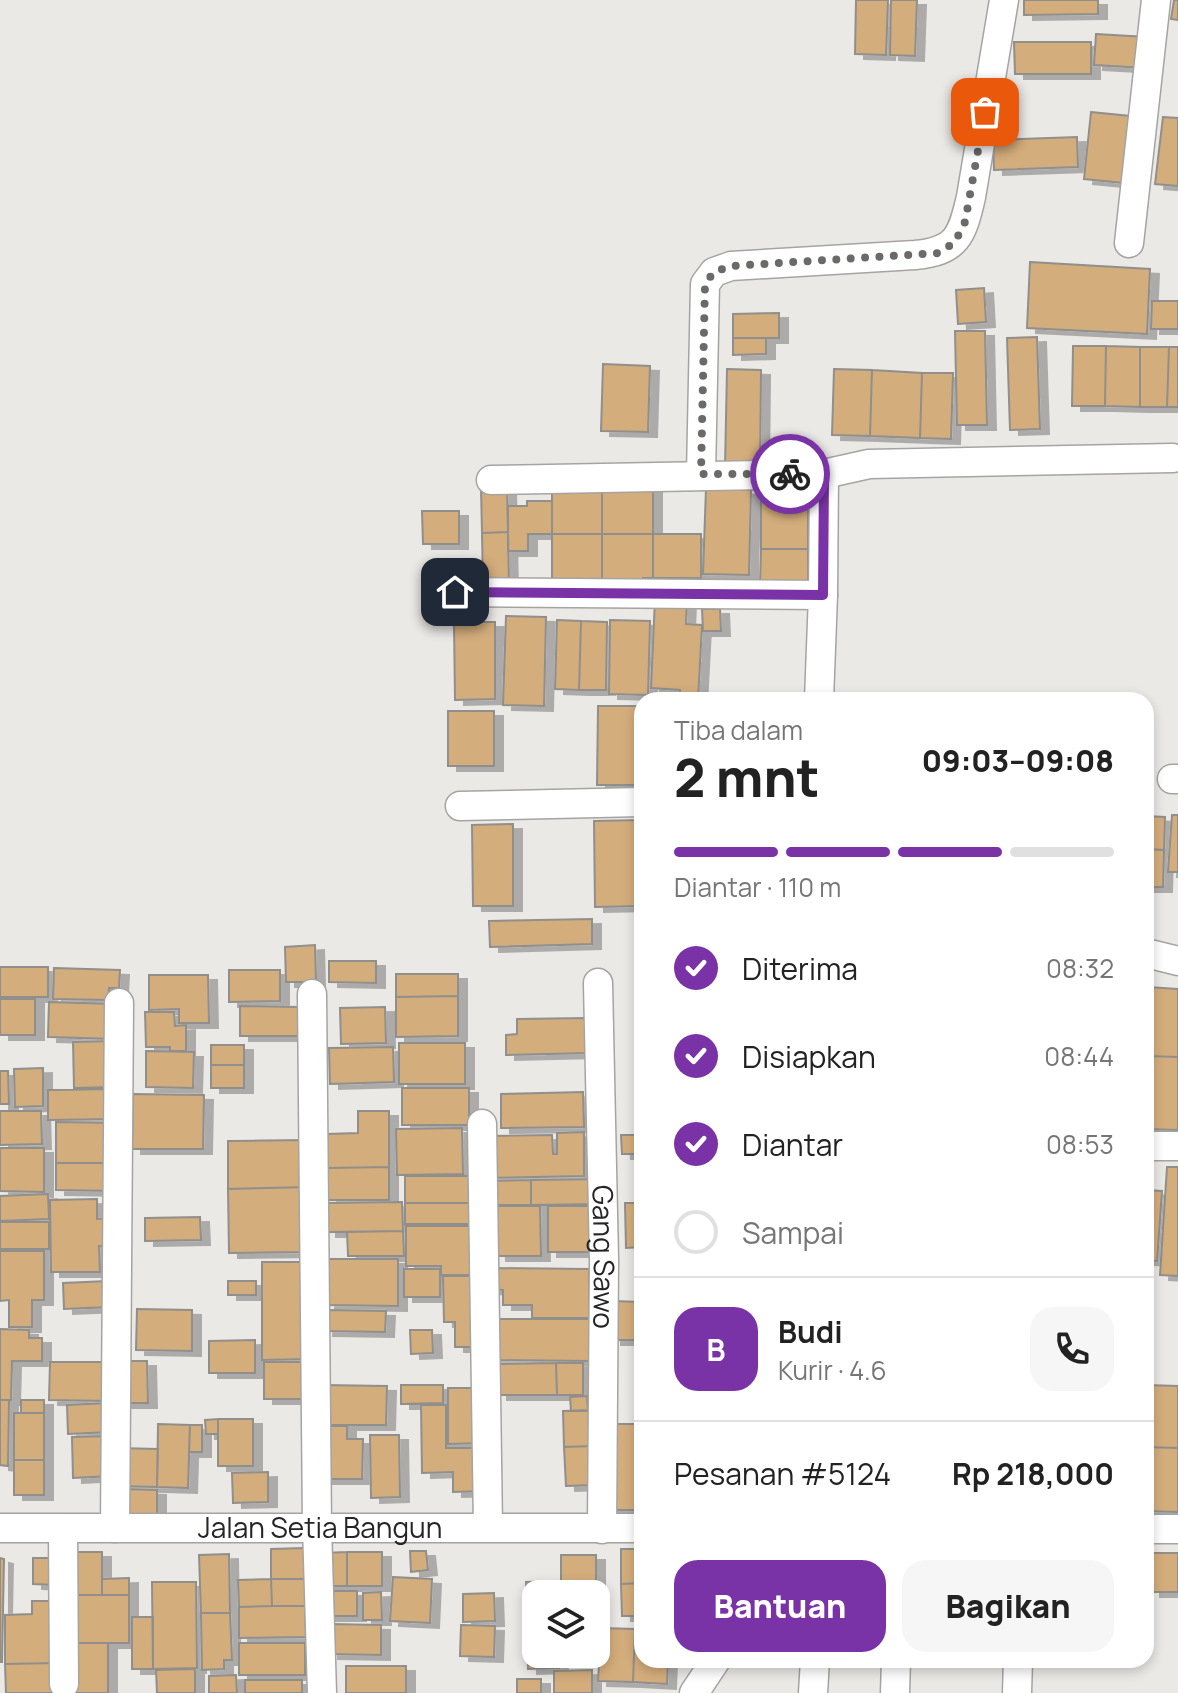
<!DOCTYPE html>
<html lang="id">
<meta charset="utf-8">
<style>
body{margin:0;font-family:Manrope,sans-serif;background:#f6f6f6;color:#222;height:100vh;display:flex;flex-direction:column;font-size:30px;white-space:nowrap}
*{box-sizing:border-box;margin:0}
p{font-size:26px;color:#767676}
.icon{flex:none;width:44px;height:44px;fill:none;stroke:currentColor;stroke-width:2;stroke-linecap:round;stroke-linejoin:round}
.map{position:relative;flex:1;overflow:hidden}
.panel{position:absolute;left:634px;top:692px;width:520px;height:976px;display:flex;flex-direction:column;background:#fff;border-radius:24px;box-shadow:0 4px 12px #0003}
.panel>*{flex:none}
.tools{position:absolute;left:522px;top:1580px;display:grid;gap:16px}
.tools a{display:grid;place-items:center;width:88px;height:88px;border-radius:16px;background:#fff;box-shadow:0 4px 12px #0003;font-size:40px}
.pin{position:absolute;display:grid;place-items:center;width:68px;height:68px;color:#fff;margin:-34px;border-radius:16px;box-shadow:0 4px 12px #0006}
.courier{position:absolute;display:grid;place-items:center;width:80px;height:80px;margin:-40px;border:6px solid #7a33a6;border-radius:50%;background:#fff;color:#222;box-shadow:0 2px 10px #0007}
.overview em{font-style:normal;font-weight:800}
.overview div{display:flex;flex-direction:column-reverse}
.overview{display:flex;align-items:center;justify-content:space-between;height:136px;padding:0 40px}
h1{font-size:52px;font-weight:800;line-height:60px}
.bar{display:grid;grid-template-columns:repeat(4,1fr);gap:12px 8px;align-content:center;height:96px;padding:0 40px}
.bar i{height:10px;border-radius:6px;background:#e0e0e0}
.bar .selected{background:#7a33a6}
.bar p{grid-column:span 4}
.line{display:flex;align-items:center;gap:20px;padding:0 40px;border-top:2px solid #e0e0e0}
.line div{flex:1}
.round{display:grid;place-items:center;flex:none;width:84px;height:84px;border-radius:24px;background:#f6f6f6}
ol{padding:0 40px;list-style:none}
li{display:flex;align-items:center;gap:24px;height:88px}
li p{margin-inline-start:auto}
li .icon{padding:8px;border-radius:50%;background:#7a33a6;color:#fff;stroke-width:4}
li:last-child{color:#767676}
li i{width:44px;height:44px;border:4px solid #e0e0e0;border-radius:50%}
.primary-button{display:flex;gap:16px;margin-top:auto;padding:16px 40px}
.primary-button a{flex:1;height:92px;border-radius:24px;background:#7a33a6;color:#fff;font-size:32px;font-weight:800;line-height:92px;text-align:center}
.primary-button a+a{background:#f6f6f6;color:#222}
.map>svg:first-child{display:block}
.building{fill:#d4ad7c;stroke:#918f8c;stroke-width:2;filter:url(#shadow)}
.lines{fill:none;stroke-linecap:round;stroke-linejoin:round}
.minor-casing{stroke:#a6a4a1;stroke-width:31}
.minor{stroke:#fff;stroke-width:28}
.done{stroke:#6b6a68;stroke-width:8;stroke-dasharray:0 14.4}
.route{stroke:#7a33a6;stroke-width:10}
.labels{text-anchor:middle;stroke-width:8;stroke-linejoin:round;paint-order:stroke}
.street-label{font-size:28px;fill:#262524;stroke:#ebe9e6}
</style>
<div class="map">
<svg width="1178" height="1693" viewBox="0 0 1178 1693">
<defs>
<filter id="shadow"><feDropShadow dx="9" dy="5" stdDeviation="0" flood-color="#0004"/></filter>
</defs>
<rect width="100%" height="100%" fill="#ebe9e6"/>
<path class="building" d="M856,0H888L886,55L855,54Z
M891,0H917L915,56L890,55Z
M1024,0H1098V14L1024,15Z
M1174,0H1178V20L1171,19Z
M1096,34L1147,37L1146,68L1094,65Z
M1014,42H1091V74H1015Z
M1091,112L1140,117L1134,184L1084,179Z
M1163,117L1178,118V186L1155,184Z
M1077,137L1078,167L994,170L993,140Z
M1030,262L1150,269L1147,334L1027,328Z
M984,288L986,322L958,324L956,290Z
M1152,301H1178V329H1151Z
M779,313V338H733V314Z
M955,331H985L987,425H957Z
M1037,337L1040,429L1010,430L1007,338Z
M733,338H766V354L733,355Z
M1073,346H1106L1105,406H1072Z
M1106,346L1140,347V407L1105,406Z
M1140,347H1169L1167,407H1140Z
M1169,347H1178V407H1167Z
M603,364L650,366L648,432L601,431Z
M727,369L761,370L760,469L725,468Z
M834,369L872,370L870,436L832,435Z
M872,370L922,373L920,438L870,436Z
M922,373H953L951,439L920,438Z
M552,485H602V534H552Z
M602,485H653V534H602Z
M507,486L508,532L482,533L481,487Z
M761,486H808V549H761Z
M706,488L751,490L749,575L703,574Z
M527,501H552V534H528V551H508V506H527Z
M422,511H459V544H423Z
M508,532L509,586L483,587L482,533Z
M552,534H602V587L552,586Z
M602,534H653V578H643V587H602Z
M653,534H701V578H653Z
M761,549H808V584H760Z
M655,599L687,600L686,624L702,625L698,700H679L680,690L651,688Z
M702,609H720L721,631H703Z
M506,616L546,617L544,706L503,705Z
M557,620L581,621L579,690L555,689Z
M610,620L650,621L648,695L609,694Z
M581,621L607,622L606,690H579Z
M454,622H495V699L455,700Z
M598,706H642V785H597Z
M448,711H494V766H448Z
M1172,815H1178V872H1168Z
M1146,816L1165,817L1164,850L1146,849Z
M640,820L642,906L595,907L594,821Z
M513,824V906H473L472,825Z
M1146,849L1164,850L1163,887H1146Z
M592,919V944L490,947L489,921Z
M315,945L316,982H286L285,947Z
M329,961H376V983L329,982Z
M0,967H48V997H0Z
M54,968L120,970L119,988H109L108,1000L53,999Z
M229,970H280V1001L229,1002Z
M396,974H458V996L396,997Z
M149,975H208L209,1023H179V1009L149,1010Z
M1148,987L1178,989V1057L1146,1056Z
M458,996V1036L396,1037V997Z
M0,999H35V1035H0Z
M49,1002L116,1004L115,1039L48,1037Z
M240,1006L299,1007V1036H240Z
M385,1007L386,1043L341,1044L340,1008Z
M637,1011H642V1050H638Z
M145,1012H174L175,1026L186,1025V1051H170V1047H146Z
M587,1018L588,1053L506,1055V1035L517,1034V1019Z
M115,1041L116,1087L74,1088L73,1042Z
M399,1043H465V1084H399Z
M211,1045H244V1065H211Z
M393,1047L394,1082L330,1084L329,1048Z
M146,1051L194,1052L193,1088L146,1087Z
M1146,1056L1178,1057V1130L1146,1129Z
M211,1065H244V1088H211Z
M43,1068V1106L15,1107L14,1069Z
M0,1071H8L9,1104H0Z
M402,1088H469V1125H402Z
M116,1089V1119L48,1120V1090Z
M583,1092L584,1127L501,1128V1094Z
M133,1094L204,1095L203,1149H132Z
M0,1111H41L42,1144L0,1145Z
M358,1111H389V1167L328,1168L327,1134L358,1133Z
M637,1116H642V1154H622L621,1135H637Z
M56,1122L117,1123V1163H56Z
M462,1128L463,1174L397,1175L396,1129Z
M584,1132V1176L485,1178V1136L552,1135L553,1154H557V1133Z
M308,1140L309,1187L228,1189V1141Z
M0,1148H44V1192L0,1191Z
M56,1163H117L116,1191L56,1190Z
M389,1167V1200H328V1168Z
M1167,1167H1178V1276L1160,1275Z
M405,1176H472V1203H405Z
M600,1179V1204L531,1205V1180Z
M531,1180V1205H487V1181Z
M309,1187L310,1252L229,1253L228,1189Z
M1146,1190L1162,1191L1157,1261L1146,1260Z
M48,1194L49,1219L0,1221V1196Z
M97,1199V1219L111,1218V1246H99L100,1272H51L50,1200Z
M402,1202L403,1231L327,1232V1203Z
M405,1203H472V1224H405Z
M625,1203H642V1247L626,1248Z
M496,1206H540L541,1256H497Z
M548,1206H598L599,1252H548Z
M200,1217L201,1240L145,1241V1218Z
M0,1222H49V1249H0Z
M406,1226H474V1275H441V1266H406Z
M403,1231L404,1256H348L347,1232Z
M0,1251H44V1300H32V1327H9V1300L0,1301Z
M327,1259H398V1306L326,1305Z
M262,1262H310V1359L262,1360Z
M489,1268L589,1269V1318H532V1305H503V1290L489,1289Z
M404,1269H440V1297H404Z
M443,1276H479L480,1347H455V1322H444Z
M108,1281L110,1307L64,1309L63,1283Z
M228,1281H256V1295H228Z
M612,1301L642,1302V1340H612Z
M137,1309L192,1310V1351L136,1350Z
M325,1310L386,1311L385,1332L324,1331Z
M491,1319H592V1361L491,1360Z
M0,1329L29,1330V1338H42V1361H12L11,1400H0Z
M410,1330H432L433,1353L411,1354Z
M255,1340V1373H209V1341Z
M635,1340H642V1367H635Z
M122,1361H147L148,1403H122Z
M50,1362H111L110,1401L49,1400Z
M264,1362H309V1399H264Z
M556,1363L557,1395H498V1364Z
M556,1363H583V1395H557Z
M323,1385L387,1386L386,1425H323Z
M401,1385H443V1403L401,1404Z
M1146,1385L1178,1386V1448L1146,1447Z
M448,1388H484V1443L448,1444Z
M587,1396L588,1411H571L570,1397Z
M0,1400H9L8,1466L0,1465Z
M21,1400H44V1413H21Z
M109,1403L110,1432L68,1434L67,1405Z
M421,1405H446V1448H485L486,1491L453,1492V1472L422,1473Z
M592,1410L594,1446L564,1447L563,1411Z
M14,1413H44V1460H14Z
M218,1419H253V1466H218Z
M218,1419V1434H206L205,1420Z
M158,1424L190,1425L188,1488L157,1487Z
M608,1424H642V1510H609Z
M190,1425H202V1452H189Z
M323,1426H347V1439H363L362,1479H322Z
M370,1435H399L400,1497L371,1498Z
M109,1436L111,1476L73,1478L72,1437Z
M594,1446L595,1485L566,1486L564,1447Z
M1146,1447L1178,1448V1512L1146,1511Z
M117,1448L158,1449L157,1487L116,1486Z
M14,1460H44V1495H14Z
M268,1472V1502L233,1503L232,1473Z
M123,1489L157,1490V1517L122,1516Z
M304,1548L305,1579H271V1549Z
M621,1549H642V1583L621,1584Z
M410,1551H426L428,1570L411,1572Z
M66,1552H102V1595H67Z
M347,1552V1586H321V1553Z
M347,1552H382V1586H347Z
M1151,1553H1178V1592H1151Z
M229,1554L230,1613H201L199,1555Z
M561,1555H596V1601V1594H561Z
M0,1558L4,1559L2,1662H0Z
M33,1558H56V1585L33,1584Z
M393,1577L432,1579L430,1623L390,1621Z
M129,1578V1595H102V1579Z
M271,1579L272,1606L239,1607L238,1580Z
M271,1579H305V1606H272Z
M557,1581V1594H536V1654H558L559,1668L528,1669L526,1582Z
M152,1582H196L197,1668L153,1669Z
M642,1583V1616H622L621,1584Z
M327,1591H357V1616H327Z
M381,1592L382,1620H363V1593Z
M494,1593L495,1621L463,1622V1594Z
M67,1595H129V1643H67Z
M32,1601H57L58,1663L5,1664V1615L32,1614Z
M272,1606H305L306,1637L239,1638V1607Z
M201,1613H230L232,1660H224V1669L202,1670Z
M132,1617H153V1669H132Z
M330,1624L381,1625V1655L329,1654Z
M461,1625L495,1626L494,1657L460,1656Z
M601,1628L635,1629L633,1682L598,1681Z
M635,1629H642V1660H668L667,1684L633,1682Z
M67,1643H108V1693H67Z
M239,1643H305V1675H239Z
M58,1663V1693H6L5,1664Z
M346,1666H406V1693H346Z
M195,1669V1693H157L156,1670Z
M592,1670V1693H554V1671Z
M236,1675L237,1693H209V1676Z
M517,1679H541V1693H517Z
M245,1680H302V1693H245Z"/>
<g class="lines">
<defs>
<g id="minor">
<path d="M1129,243L1156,0"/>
<path d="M701,474L705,284L714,272L731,266L915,255C957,251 962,236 971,197L1004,0"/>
<path d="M491,480L824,474L869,464L1173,458"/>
<path d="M455,592L823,595L819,700"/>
<path d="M823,595L824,474"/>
<path d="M1172,779H1178"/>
<path d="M460,806L642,802"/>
<path d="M1146,953L1178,961"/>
<path id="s1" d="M598,983L604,1259L602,1529"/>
<path d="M312,994L317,1526L322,1693"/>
<path d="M482,1124L488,1527"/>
<path d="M1146,1146H1178"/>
<path id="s2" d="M0,1528H642"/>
<path d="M115,1528L119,1003"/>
<path d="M63,1529L64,1684"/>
<path d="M1146,1529H1178"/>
<path d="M694,1693L716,1660"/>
<path d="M813,1693L815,1660"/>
<path d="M895,1693L896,1660"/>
<path d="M1017,1693L1018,1660"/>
</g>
</defs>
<use href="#minor" class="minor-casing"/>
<use href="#minor" class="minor"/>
</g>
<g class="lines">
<path class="done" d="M790,474H701L705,284L714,272L731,266L939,253L955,242L965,222L985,112"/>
<path class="route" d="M455,592L823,595L824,474H790"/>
</g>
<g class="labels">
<g class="street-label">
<text dy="10" stroke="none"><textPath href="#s1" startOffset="274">Gang Sawo</textPath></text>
<text dy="10" stroke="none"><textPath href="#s2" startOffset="320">Jalan Setia Bangun</textPath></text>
</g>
</g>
</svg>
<div class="tools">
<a><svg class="icon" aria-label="layers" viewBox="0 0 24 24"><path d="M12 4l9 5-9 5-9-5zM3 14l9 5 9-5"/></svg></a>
</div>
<div class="pin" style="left:985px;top:112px;background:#ea580c"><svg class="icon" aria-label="bag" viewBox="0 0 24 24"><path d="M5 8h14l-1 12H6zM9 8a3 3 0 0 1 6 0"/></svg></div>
<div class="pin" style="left:455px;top:592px;background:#1f2937"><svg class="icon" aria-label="home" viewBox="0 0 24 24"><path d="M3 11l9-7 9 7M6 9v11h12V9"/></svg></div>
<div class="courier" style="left:790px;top:474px"><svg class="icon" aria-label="bike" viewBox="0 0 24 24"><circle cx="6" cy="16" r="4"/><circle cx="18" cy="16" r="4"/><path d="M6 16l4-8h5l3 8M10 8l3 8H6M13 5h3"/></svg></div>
<section class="panel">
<div class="overview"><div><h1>2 mnt</h1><p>Tiba dalam</p></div><em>09:03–09:08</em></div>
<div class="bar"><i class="selected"></i><i class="selected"></i><i class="selected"></i><i></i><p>Diantar · 110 m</p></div>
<ol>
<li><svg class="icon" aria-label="check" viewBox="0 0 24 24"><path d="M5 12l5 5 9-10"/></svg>Diterima<p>08:32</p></li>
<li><svg class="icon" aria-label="check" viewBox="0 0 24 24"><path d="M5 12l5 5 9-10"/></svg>Disiapkan<p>08:44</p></li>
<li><svg class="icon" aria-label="check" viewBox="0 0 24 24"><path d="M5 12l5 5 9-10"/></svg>Diantar<p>08:53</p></li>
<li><i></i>Sampai</li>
</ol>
<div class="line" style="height:144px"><b class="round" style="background:#7a33a6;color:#fff">B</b><div><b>Budi</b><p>Kurir · 4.6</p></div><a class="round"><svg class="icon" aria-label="phone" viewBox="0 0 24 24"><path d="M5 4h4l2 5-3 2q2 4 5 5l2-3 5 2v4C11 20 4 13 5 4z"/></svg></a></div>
<div class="line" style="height:104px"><div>Pesanan #5124</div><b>Rp 218,000</b></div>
<div class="primary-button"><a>Bantuan</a><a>Bagikan</a></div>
</section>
</div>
